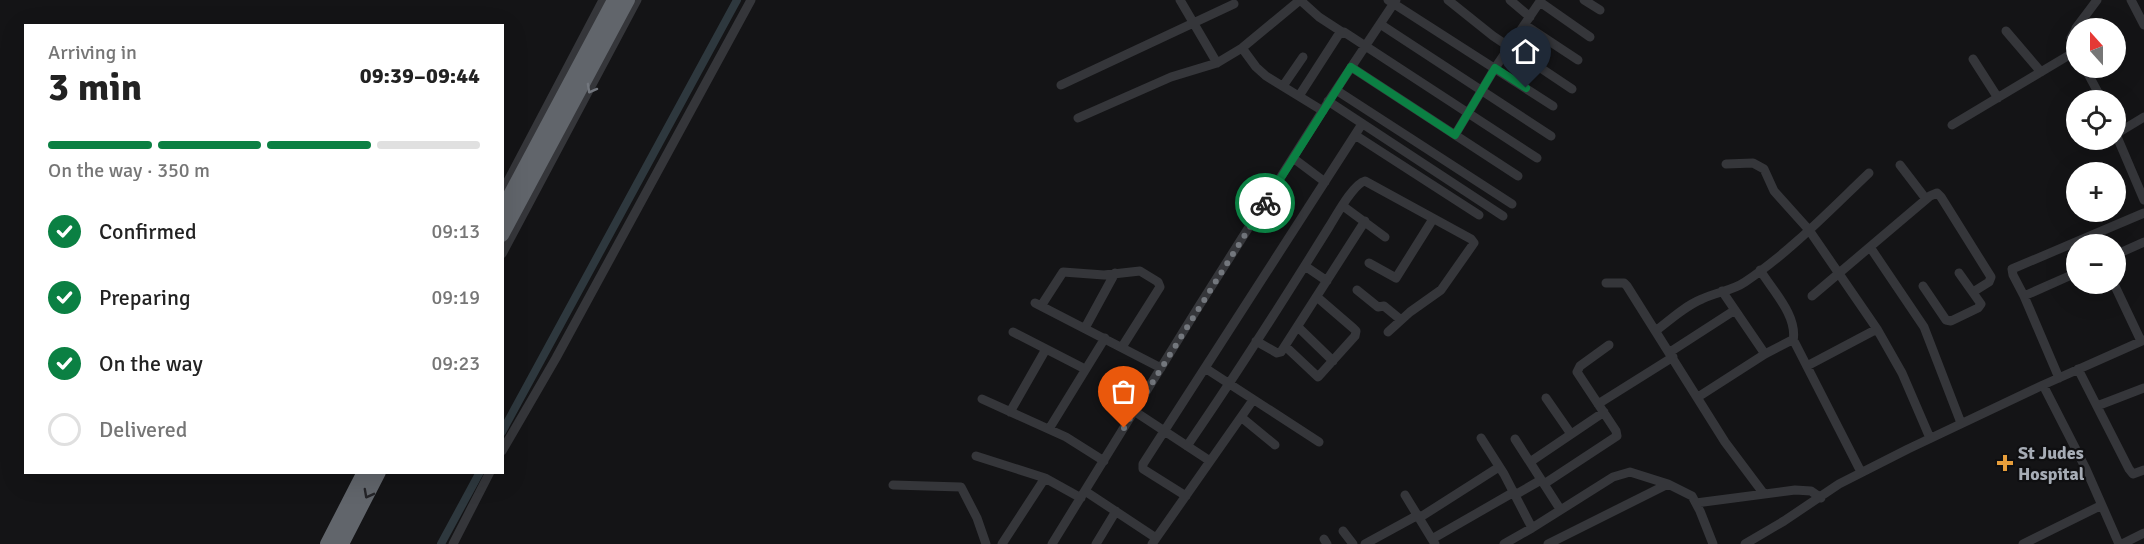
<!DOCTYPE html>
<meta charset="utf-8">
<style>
body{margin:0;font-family:Signika,sans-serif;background:#f6f6f6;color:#222;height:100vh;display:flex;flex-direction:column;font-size:22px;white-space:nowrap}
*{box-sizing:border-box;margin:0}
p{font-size:20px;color:#767676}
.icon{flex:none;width:33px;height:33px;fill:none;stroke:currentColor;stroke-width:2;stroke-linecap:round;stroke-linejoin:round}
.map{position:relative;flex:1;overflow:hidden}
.sheet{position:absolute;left:24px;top:24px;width:480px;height:450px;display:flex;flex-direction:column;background:#fff;border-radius:0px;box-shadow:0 6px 24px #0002}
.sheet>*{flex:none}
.needle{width:39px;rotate:339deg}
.tools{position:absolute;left:2066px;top:18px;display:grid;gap:12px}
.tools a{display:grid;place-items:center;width:60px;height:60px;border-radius:50%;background:#fff;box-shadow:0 6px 24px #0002;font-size:30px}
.pin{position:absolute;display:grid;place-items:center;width:51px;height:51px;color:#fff;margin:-62px -26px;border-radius:50% 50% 50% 0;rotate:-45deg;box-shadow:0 0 6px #0007}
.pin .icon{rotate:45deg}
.courier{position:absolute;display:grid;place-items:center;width:60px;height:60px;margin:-30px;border:4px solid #0b8043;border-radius:50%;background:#fff;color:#222;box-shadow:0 2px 8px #0007}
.summary em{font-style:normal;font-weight:800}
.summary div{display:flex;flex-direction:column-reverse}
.summary{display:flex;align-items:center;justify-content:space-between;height:102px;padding:0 24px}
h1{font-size:39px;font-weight:800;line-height:45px}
.bar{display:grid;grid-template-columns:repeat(4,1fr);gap:9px 6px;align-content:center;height:72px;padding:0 24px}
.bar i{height:8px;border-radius:4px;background:#e0e0e0}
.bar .on{background:#0b8043}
.bar p{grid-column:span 4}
ol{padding:0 24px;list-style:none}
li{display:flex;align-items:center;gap:18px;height:66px}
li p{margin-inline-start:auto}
li .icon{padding:6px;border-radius:50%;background:#0b8043;color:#fff;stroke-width:4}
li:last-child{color:#767676}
li i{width:33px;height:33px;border:3px solid #e0e0e0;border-radius:50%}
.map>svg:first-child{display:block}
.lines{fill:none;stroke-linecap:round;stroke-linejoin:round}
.canal{stroke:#2e383e;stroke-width:8}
.minor{stroke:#35363a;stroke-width:9}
.highway{stroke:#61656b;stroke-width:14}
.oneway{stroke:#73777e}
.oneway2{stroke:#242428}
.done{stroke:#73777d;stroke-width:6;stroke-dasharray:0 10.8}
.route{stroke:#0b8043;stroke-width:8}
.poi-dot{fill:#e79e3b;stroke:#0f0f11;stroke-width:2}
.labels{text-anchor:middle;stroke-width:4.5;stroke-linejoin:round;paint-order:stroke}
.poi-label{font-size:18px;font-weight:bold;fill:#a6acb5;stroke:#0f0f11;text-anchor:start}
</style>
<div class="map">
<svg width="2144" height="544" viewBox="0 0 2144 544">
<rect width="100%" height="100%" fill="#141416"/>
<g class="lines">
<path class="canal" d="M502,432L737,0
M441,544L480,472"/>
<path class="minor" d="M1180,0L1217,63
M1300,0L1319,17L1342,32
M1388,0L1553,106
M1448,0L1493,36L1572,89
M1510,0L1530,17
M1584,0L1600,10
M2131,0L2144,25
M1540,2L1590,37
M1380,24L1551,136
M1525,25L1578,60
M2076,28L2097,0
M2076,29L2071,38L2076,49
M2006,31L2041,72
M1242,48L1256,67L1266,76L1323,111
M1973,59L1998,98
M1351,67L1518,176
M2085,68L2102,100
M1061,85L1234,4
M1283,86L1303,57
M1336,90L1512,204
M1299,96L1339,34L1344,32L1537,158
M1328,101L1503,216
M1078,118L1171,77L1217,63L1242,48L1300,0
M1952,125L2076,51
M2115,132L2144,200
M2116,134L2144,117
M1355,135L1479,215
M1455,135L1495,68L1541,0
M1293,158L1325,182
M1726,164L1753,163L1764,169L1774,191L1809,230L1877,329L1902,373L1930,438
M1900,165L1926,199
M502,192L603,0
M1343,206L1385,237
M1870,247L1924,327L1961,423
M502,254L637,0
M2115,255L2144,242
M1369,263L1396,278L1433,219
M1305,266L1327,281
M1760,270C1773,291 1798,316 1793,341
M1606,283H1624L1627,286L1725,442L1764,494
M2114,284L2141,341
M1923,286L1946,320L1951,321L1978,308L1981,304L1959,273
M1357,290L1378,307L1384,306L1401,320
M1722,291L1765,354
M1812,296L1930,196L1937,193L1941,197L1991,277L1989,282L1973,292
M2024,296L2076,273
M1035,303L1161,368
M1041,306L1063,272L1104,275L1140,271L1158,282L1160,287L1122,347
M1298,327L1333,361
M1085,328L1115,273
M1657,330C1671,319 1685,306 1702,299C1716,292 1732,291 1745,282C1790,252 1830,210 1869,173
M1013,332L1085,369
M1256,341L1277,353L1281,352L1365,221
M1285,346L1318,377L1355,336L1356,331L1353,328L1317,297
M1670,352L1735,310
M1807,366L1877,329
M1205,368L1319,442
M2078,369L2129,469L2133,474L2144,470
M2059,378L2024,296L2013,275L2012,269L2144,213
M1698,397L1765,354L1792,340L1795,343L1861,472
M1546,398L1571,434
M982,399L1066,437L1104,461
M1598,404L1673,357
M2097,406L2144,388
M1134,411L1210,461
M1010,412L1046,349
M1241,417L1275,445
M1049,429L1105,338
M1481,438L1504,474L1532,528
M1515,439L1560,509
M1187,446C1236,375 1283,301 1329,227C1336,216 1353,184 1365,181L1471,239L1474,243L1441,290L1410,312L1388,332
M502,451L556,358L751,0
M976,456L1045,478L1081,498
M1530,462L1604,412
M1544,484L1617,436L1616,431L1577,372L1580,366L1609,345
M893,485L961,487L977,518L986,544
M1085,491L1156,538
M1405,495L1435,544
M1515,495L1541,480
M1186,496L1143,469V464L1362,124
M1696,503L1795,490L1811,491L1821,498
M1419,518L1499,467
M1343,531L1353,544
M1324,539L1327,544
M1432,539L1514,492
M453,544L490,472
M1002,544L1045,478
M1052,544L1199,306L1332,96L1396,0
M1096,544L1116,511
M1152,544L1253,400
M1365,544L1418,515
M1504,544L1532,528L1613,477L1630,472L1668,484L1692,496L1700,511L1713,544
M1548,544L1668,484
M1745,544L1784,521L1839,484L1908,449L2043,385
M2023,544L2100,506
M2119,544L2086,469L2043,385L2144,340
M2122,544L2144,533"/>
<path class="highway" d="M502,210L614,0
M502,235L628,0
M327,544L364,472
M342,544L379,472"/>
</g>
<defs><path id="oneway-chevron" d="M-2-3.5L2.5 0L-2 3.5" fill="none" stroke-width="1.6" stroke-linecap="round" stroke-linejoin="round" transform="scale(1.5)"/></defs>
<use class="oneway" href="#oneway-chevron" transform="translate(591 89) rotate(119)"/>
<use class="oneway2" href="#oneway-chevron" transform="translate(368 494) rotate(118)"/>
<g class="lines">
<path class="done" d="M1124,428L1265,203"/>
<path class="route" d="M1265,203L1351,67L1455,135L1495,68L1526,88"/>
</g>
<path class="poi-dot" d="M2002 454h6v6h6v6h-6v6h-6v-6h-6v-6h6z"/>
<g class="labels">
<g class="poi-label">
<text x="2018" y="459">St Judes<tspan x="2018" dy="21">Hospital</tspan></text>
</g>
</g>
</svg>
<div class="tools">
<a><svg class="needle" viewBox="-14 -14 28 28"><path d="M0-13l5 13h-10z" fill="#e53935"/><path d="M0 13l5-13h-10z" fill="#767676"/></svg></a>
<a><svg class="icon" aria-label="locate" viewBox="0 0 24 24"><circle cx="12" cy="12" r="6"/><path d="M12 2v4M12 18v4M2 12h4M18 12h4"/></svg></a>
<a>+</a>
<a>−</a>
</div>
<div class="pin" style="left:1124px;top:428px;background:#ea580c"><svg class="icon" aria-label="bag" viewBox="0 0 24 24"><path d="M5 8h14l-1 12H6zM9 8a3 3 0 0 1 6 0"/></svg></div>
<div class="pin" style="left:1526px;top:88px;background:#1f2937"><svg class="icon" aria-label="home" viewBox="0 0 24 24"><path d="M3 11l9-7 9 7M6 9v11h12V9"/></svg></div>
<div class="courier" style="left:1265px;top:203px"><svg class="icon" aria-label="bike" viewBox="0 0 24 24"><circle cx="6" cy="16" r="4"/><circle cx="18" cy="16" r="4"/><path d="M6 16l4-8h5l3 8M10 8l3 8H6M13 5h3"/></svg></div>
<section class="sheet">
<div class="summary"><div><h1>3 min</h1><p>Arriving in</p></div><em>09:39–09:44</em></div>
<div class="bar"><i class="on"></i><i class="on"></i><i class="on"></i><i></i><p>On the way · 350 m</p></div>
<ol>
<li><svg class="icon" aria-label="check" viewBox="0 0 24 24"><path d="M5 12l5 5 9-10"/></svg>Confirmed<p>09:13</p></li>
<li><svg class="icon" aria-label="check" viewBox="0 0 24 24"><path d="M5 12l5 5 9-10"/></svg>Preparing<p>09:19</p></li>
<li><svg class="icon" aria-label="check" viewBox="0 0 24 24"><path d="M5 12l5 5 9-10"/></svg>On the way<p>09:23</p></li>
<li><i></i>Delivered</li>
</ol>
</section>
</div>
